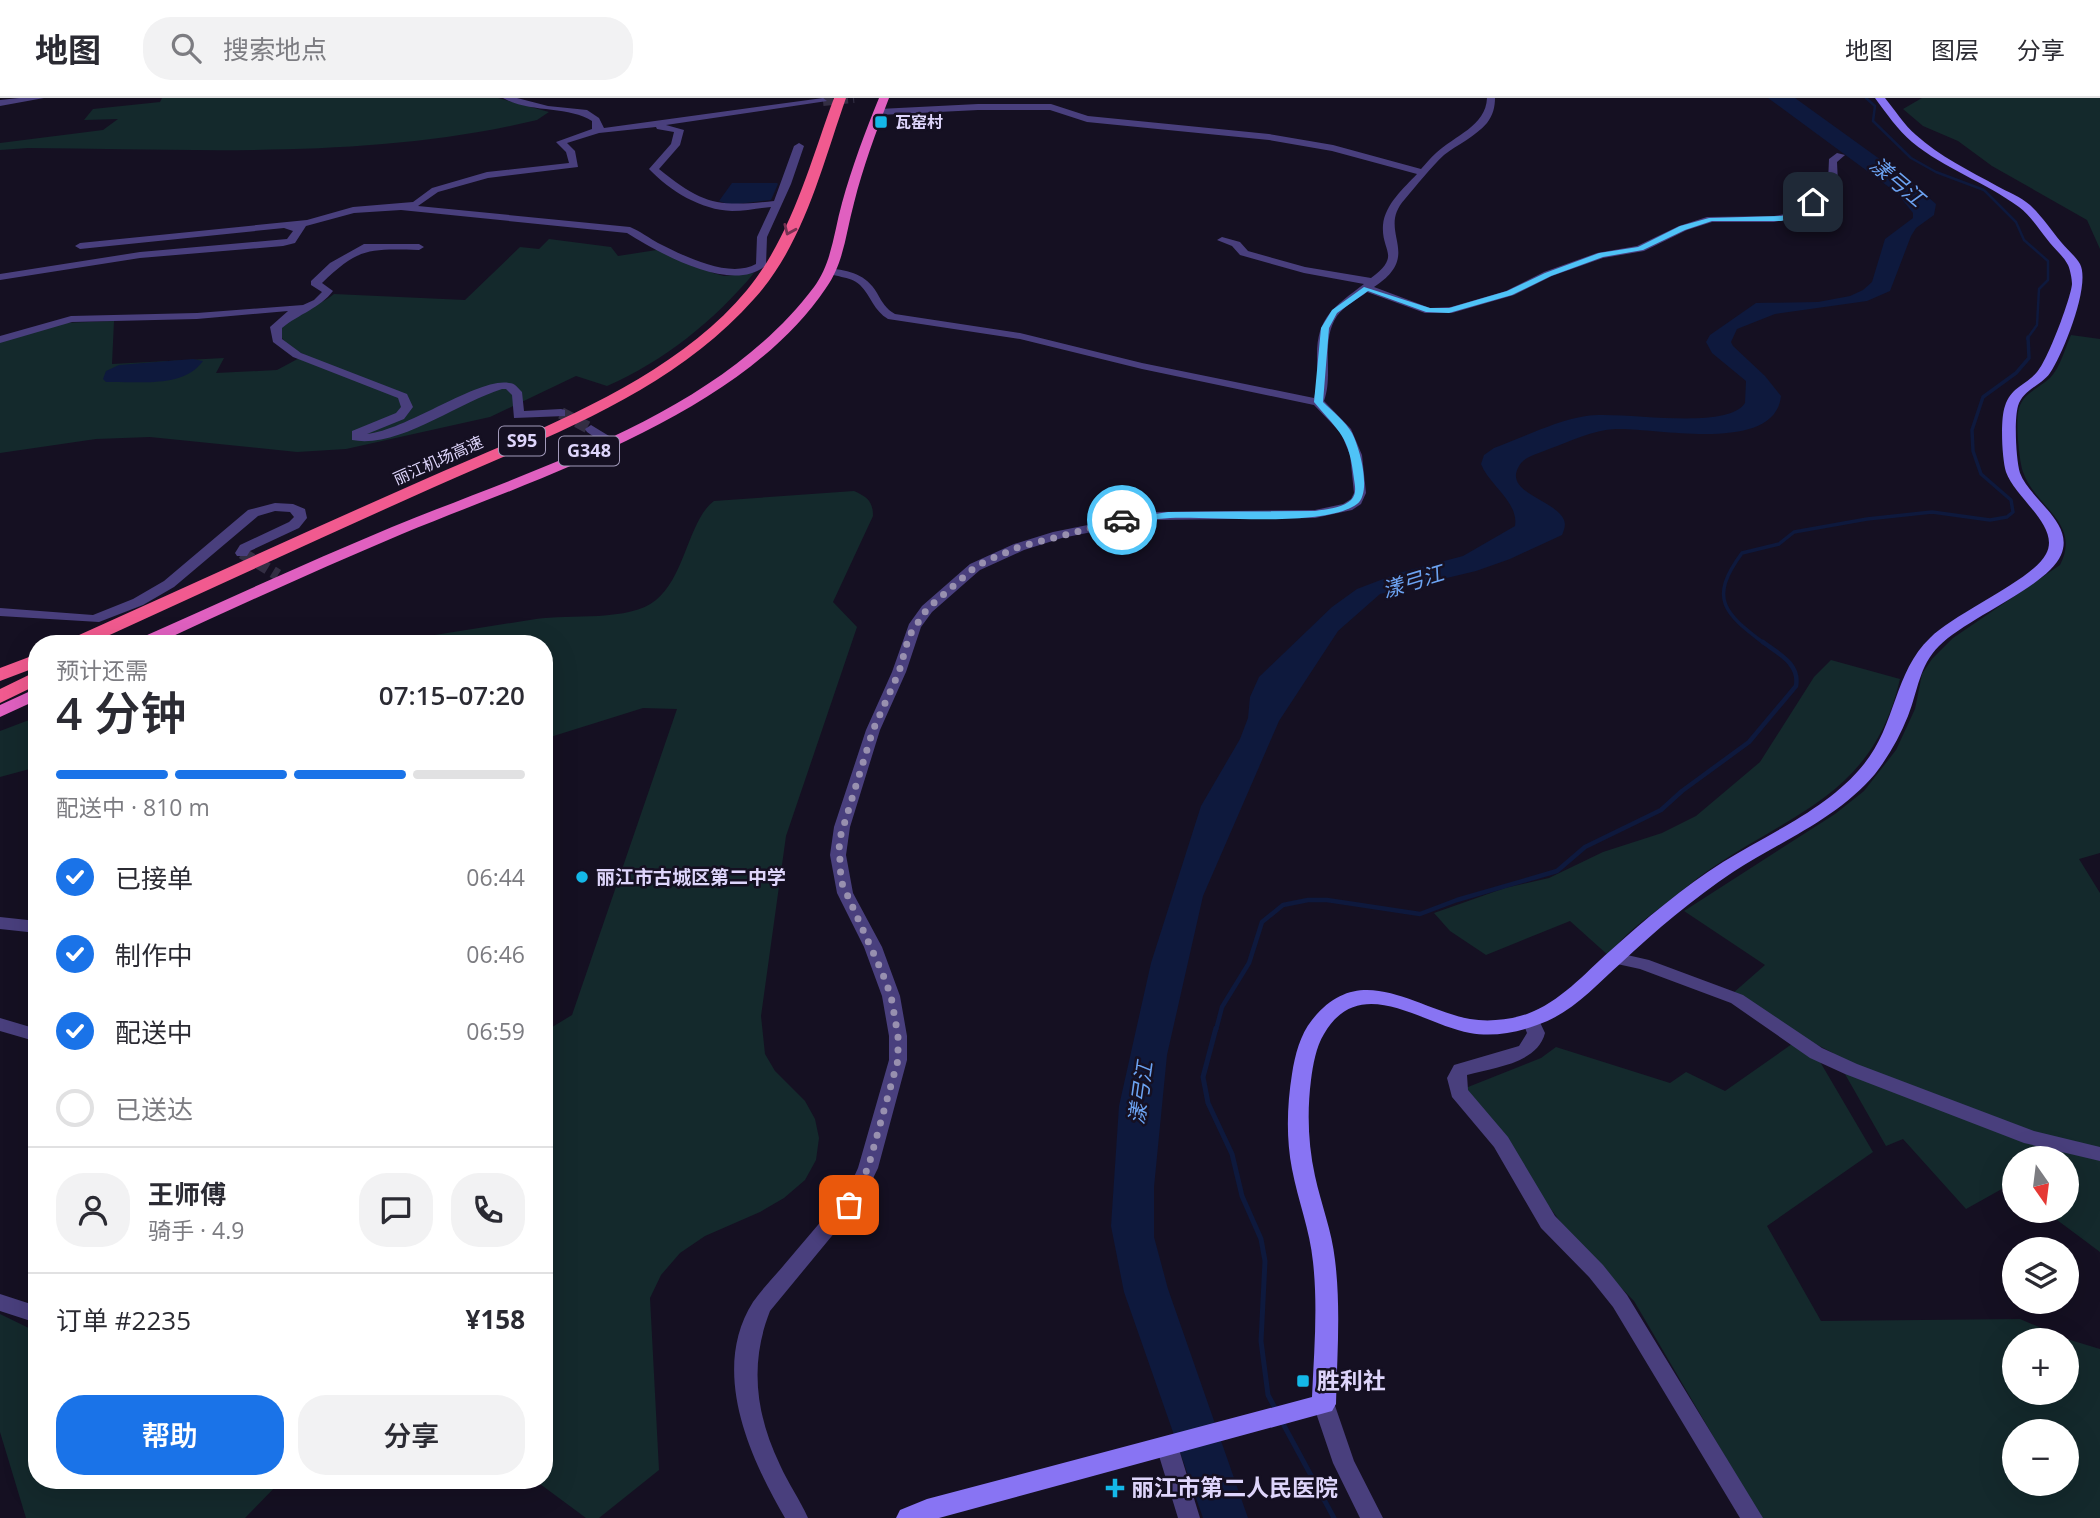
<!DOCTYPE html>
<html lang="zh">
<meta charset="utf-8">
<style>
body{margin:0;font-family:"Open Sans","Noto Sans SC",sans-serif;background:#f2f2f3;color:#2b2b33;height:100vh;display:flex;flex-direction:column;font-size:26px;white-space:nowrap}
*{box-sizing:border-box;margin:0}
p{font-size:23px;color:#7c7c81}
.icon{flex:none;width:38px;height:38px;fill:none;stroke:currentColor;stroke-width:2;stroke-linecap:round;stroke-linejoin:round}
.map{position:relative;flex:1;overflow:hidden}
.details{position:absolute;left:28px;top:537px;width:525px;height:854px;display:flex;flex-direction:column;background:#fff;border-radius:28px;box-shadow:0 7px 28px #0002}
.details>*{flex:none}
.needle{width:46px;rotate:166deg}
.controls{position:absolute;left:2002px;top:1048px;display:grid;gap:14px}
.controls a{display:grid;place-items:center;width:77px;height:77px;border-radius:50%;background:#fff;box-shadow:0 7px 28px #0002;font-size:35px}
.pin{position:absolute;display:grid;place-items:center;width:60px;height:60px;color:#fff;margin:-30px;border-radius:14px;box-shadow:0 4px 10px #0006}
.courier{position:absolute;display:grid;place-items:center;width:70px;height:70px;margin:-35px;border:5px solid #4fc3f7;border-radius:50%;background:#fff;color:#222;box-shadow:0 2px 9px #0007}
.head em{font-style:normal;font-weight:600}
.head div{display:flex;flex-direction:column-reverse}
.head{display:flex;align-items:center;justify-content:space-between;height:119px;padding:0 28px}
h1{font-size:46px;font-weight:600;line-height:52px}
.bar{display:grid;grid-template-columns:repeat(4,1fr);gap:10px 7px;align-content:center;height:84px;padding:0 28px}
.bar i{height:9px;border-radius:5px;background:#e1e1e2}
.bar .selected{background:#1a73e8}
.bar p{grid-column:span 4}
.line{display:flex;align-items:center;gap:18px;padding:0 28px;border-top:2px solid #e1e1e2}
.line div{flex:1}
.round{display:grid;place-items:center;flex:none;width:74px;height:74px;border-radius:28px;background:#f2f2f3}
ol{padding:0 28px;list-style:none}
li{display:flex;align-items:center;gap:21px;height:77px}
li p{margin-inline-start:auto}
li .icon{padding:7px;border-radius:50%;background:#1a73e8;color:#fff;stroke-width:4}
li:last-child{color:#7c7c81}
li i{width:38px;height:38px;border:4px solid #e1e1e2;border-radius:50%}
.cta{display:flex;gap:14px;margin-top:auto;padding:14px 28px}
.cta a{flex:1;height:80px;border-radius:28px;background:#1a73e8;color:#fff;font-size:28px;font-weight:600;line-height:80px;text-align:center}
.cta a+a{background:#f2f2f3;color:#2b2b33}
header{display:flex;align-items:center;gap:42px;box-sizing:border-box;height:98px;padding:0 35px;background:#fff;border-bottom:2px solid #e1e1e2}
header strong{font-size:33px}
nav{display:flex;gap:38px;margin-inline-start:auto;font-size:24px}
.search{width:490px;height:63px;background:#f2f2f3;display:flex;align-items:center;gap:18px;box-sizing:border-box;padding:0 24px;border-radius:28px;color:#7c7c81;font-size:26px}
.map>svg:first-child{display:block}
.green{fill:#14292c;fill-rule:evenodd}
.water{fill:#0e193d}
.lines{fill:none;stroke-linecap:round;stroke-linejoin:round}
.stream-far3{stroke:#0e193d;stroke-width:2.5}
.stream-far2{stroke:#0e193d;stroke-width:3.5}
.stream-far1{stroke:#0e193d;stroke-width:4.5}
.stream{stroke:#0e193d;stroke-width:5}
.minor-tunnel-far1{stroke:#332e43;stroke-width:10;stroke-dasharray:10 5;stroke-linecap:butt}
.minor-tunnel{stroke:#332e43;stroke-width:12;stroke-dasharray:12 6;stroke-linecap:butt}
.minor{fill:#493f7d;fill-rule:evenodd}
.secondary{fill:#8874f3;fill-rule:evenodd}
.trunk{fill:#e060c0;fill-rule:evenodd}
.motorway{fill:#f15a8f;fill-rule:evenodd}
.oneway{stroke:#783153}
.route{fill:#4fc3f7}
.done{stroke:#9890af;stroke-width:7;stroke-dasharray:0 12.6}
.poi-dot{fill:#14b8e8;stroke:#151022;stroke-width:2.5}
.labels{text-anchor:middle;stroke-width:5;stroke-linejoin:round;paint-order:stroke}
.far-poi-label{font-size:16px;font-weight:bold;fill:#ded5fb;stroke:#151022;text-anchor:start}
.far-street-label{font-size:16px;fill:#ded5fb;stroke:#151022}
.shield{fill:#151022;stroke:#a29aba;stroke-width:2}
.shield-label{font-size:18px;font-weight:bold;fill:#ded5fb}
.poi-label{font-size:19px;font-weight:bold;fill:#ded5fb;stroke:#151022;text-anchor:start}
.water-label{font-size:21px;font-style:italic;fill:#6ca3f2;stroke:#151022}
.near-poi-label{font-size:23px;font-weight:bold;fill:#ded5fb;stroke:#151022;text-anchor:start}
</style>
<header>
<strong>地图</strong>
<div class="search"><svg class="icon" aria-label="search" viewBox="0 0 24 24"><circle cx="10" cy="10" r="6"/><path d="M15 15l6 6"/></svg>搜索地点</div>
<nav><a>地图</a><a>图层</a><a>分享</a></nav>
</header>
<div class="map">
<svg width="2100" height="1420" viewBox="0 0 2100 1420">
<rect width="100%" height="100%" fill="#151022"/>
<path class="green" d="M162,0H498L549,14L537,22C372,62 197,51 28,50L0,52V45L103,32L118,21L84,22L93,11L160,4Z
M1922,0H2100V151L2087,122L1992,68L1958,43L1923,28L1903,11Z
M549,141L611,149L618,158L663,151L713,175L724,178L754,175C714,223 664,263 607,288L576,278L490,319L346,351L297,354L150,339L96,341L0,355V244L62,225L114,223L112,266L224,260L216,275L277,272L305,257L289,249L278,235C286,213 318,210 334,196L465,202L520,149L539,151Z
M2071,237L2100,241V755L2079,761L2100,795V1154L2045,1113H2067V1060H2014V1090L2009,1087L1966,1111L1903,1041L1886,1048L1833,955L1796,936L1732,896L1765,867L1684,813L1835,716L1864,693L1896,652L1915,611L1922,576L1932,561L1953,540L2060,467C2082,425 2035,409 2023,374C2019,362 2016,328 2018,315C2020,296 2038,291 2050,280C2060,270 2065,250 2071,237Z
M854,393C867,399 873,403 873,418L833,504L857,529L786,738L761,918L765,956L775,973L805,1003L815,1021L819,1040L816,1062L805,1082L784,1100L760,1114L705,1138L680,1155L661,1177L650,1200L659,1372L599,1420H586L536,1383L544,1382V934L572,917L677,611L643,610L544,641V546H378C431,538 484,529 536,521C569,516 630,524 656,502C685,479 689,421 714,403Z
M1831,562L1900,581C1873,698 1793,713 1706,774C1692,784 1678,796 1664,807C1644,822 1623,836 1609,858L1570,823L1486,857L1450,833L1434,815L1505,790L1549,780L1603,754L1662,735L1696,718L1760,664L1814,579Z
M37,619V669L0,679V633Z
M1792,946L1819,962L1873,1054L1767,1128L1821,1223L2020,1221L2067,1241L2100,1251V1420H1761L1634,1203L1573,1141L1463,991L1541,960L1556,949L1670,985L1686,974L1725,993ZM2014,1242H2067V1295H2014ZM2014,1334H2067V1386H2014Z
M0,1216L37,1234V1382L281,1383L245,1420H26L0,1334Z"/>
<path class="water" d="M1768,0H1795L1906,80L1936,106L1934,117L1916,130L1911,138L1890,193L1867,203L1775,216L1737,231L1731,244L1733,248L1765,278L1781,298C1775,357 1653,329 1616,331C1592,332 1571,343 1549,351C1538,356 1523,358 1518,370C1505,395 1557,403 1564,422C1566,427 1564,432 1562,437L1510,461L1476,473L1380,496L1338,533L1279,623L1203,798L1167,957L1154,1089V1139L1168,1191L1248,1420H1203L1124,1194L1111,1128L1119,1008L1151,865L1201,708L1240,641L1248,620L1250,599L1259,579L1332,509L1357,491L1399,475L1463,458L1515,428C1519,404 1489,387 1481,366L1484,357L1494,350C1524,339 1555,323 1586,318C1621,312 1726,334 1745,305L1746,283L1712,255L1706,244L1710,237L1756,205L1818,204L1850,198L1863,192L1872,184L1885,141L1913,120V115L1897,95Z
M732,85H777L778,86L771,102L730,107L719,103Z
M193,261L203,263C183,291 137,283 106,284L103,281L106,273L119,267Z"/>
<g class="lines">
<path class="stream-far3" d="M1866,0L1875,8L1873,23L1911,60L1936,74L1984,92L2016,124L2024,142L2048,163V182L2039,191L2037,227L2027,241"/>
<path class="stream-far2" d="M1765,546C1724,515 1708,501 1742,455L1779,446L1794,434L1867,421L1932,414L1990,422L2007,419L2013,414L2011,402L1981,376L1973,353L1972,332L1983,299L2016,275L2029,260L2028,239"/>
<path class="stream-far1" d="M1216,932L1222,909L1249,865L1262,824L1283,807L1308,802H1327L1420,816L1457,802L1557,773L1585,749L1661,712L1682,693L1749,644L1796,588C1800,566 1779,556 1763,544"/>
<path class="stream" d="M1216,930L1203,979L1208,1005L1232,1056L1242,1098L1261,1141L1265,1163L1261,1243L1268,1297L1277,1314
M1281,1322L1334,1420"/>
<path class="minor-tunnel-far1" d="M823,3L854,0"/>
<path class="minor-tunnel" d="M561,315L591,331
M242,455L278,477"/>
<path class="minor" d="M19,0H44L0,8V2Z
M503,0H517L548,8L587,12L599,20L604,30L823,0L827,3L666,27L684,32L680,47L659,71C703,107 718,109 774,103L794,48L799,45L804,48L791,86L767,139L766,167C733,197 659,155 627,135L401,112L354,115L306,128L295,145L283,148L140,160L0,182V176L140,154L287,141L293,133L284,130L80,151L75,148L80,145L307,122L353,109L413,104L432,90L487,74L569,65L566,54L556,44L592,31V23C569,8 529,15 503,0ZM656,29L657,31L674,34L671,46L649,71C670,93 701,112 732,113C745,113 758,110 771,109L757,139L756,166C729,181 684,158 658,145C649,140 640,133 630,129L418,108L438,94L488,80L578,69L575,53L567,45L599,35Z
M1487,0H1495C1495,9 1493,17 1487,25C1476,38 1457,47 1444,57C1430,70 1417,87 1405,101C1375,134 1425,156 1374,189L1430,210L1451,209L1506,193L1544,174L1597,155L1637,148L1679,128L1707,119L1774,118L1798,114L1809,103L1816,90L1828,84L1829,61L1837,55L1845,57L1837,64L1838,85L1823,94L1816,106L1805,118L1774,124H1712L1687,132L1644,153L1603,160L1552,178L1514,197L1452,215H1425L1367,194C1358,201 1344,208 1337,218C1320,243 1334,276 1324,303L1351,331L1362,357L1366,395L1361,406L1352,412L1315,420L1152,422L1062,440L1024,452L980,472L932,514L921,529L906,574L880,632L850,729L846,757L853,795L882,849L900,898L907,938V962L878,1070L864,1099L770,1213C749,1266 756,1317 780,1367C788,1385 800,1402 808,1420H785C749,1358 710,1272 753,1204C762,1191 774,1179 784,1167C806,1141 828,1115 849,1090L858,1070L889,962V938L882,898L864,849L837,795L830,757L834,729L866,632L892,574L909,526L922,508L970,466L1014,446L1053,434L1152,414L1315,412L1343,406L1351,401L1354,395L1350,357L1341,335L1314,307L1142,271L1020,241L888,221C874,213 871,198 860,187C849,177 834,180 824,173L829,170C850,173 866,176 877,195C882,204 886,211 895,216L1020,235L1142,265L1314,300C1318,287 1317,274 1317,261C1316,219 1334,209 1364,186L1304,175L1240,157L1232,148L1217,142L1222,139L1240,144L1248,153L1305,169L1371,180C1402,157 1381,154 1383,127C1385,106 1404,90 1417,76L1332,53L1269,42L1087,24L1050,12H978L879,17L875,14L879,11L978,6H1051L1088,18L1269,36L1333,47L1421,71C1426,66 1430,60 1436,55C1454,38 1486,28 1487,0Z
M364,146H419L424,149L419,152C370,151 359,149 322,185L333,193C320,210 299,216 282,230V241L301,255L407,296L413,309L404,321L367,336C407,332 479,279 509,285C515,285 518,290 522,294L524,313L561,311L565,312V318L514,320L512,297L506,291H502C457,305 398,351 352,342V333L396,315L401,309L398,300L293,259L273,244L270,229L288,213L197,221L72,224L0,245V238L71,218L197,215L303,207L314,202L322,194L311,187V183L330,165Z
M591,327L614,341V347H606L587,334L585,331Z
M275,405L293,406L305,411L307,420L299,430L250,453L247,458H237L235,455L240,447L289,424L294,419L290,414L275,413L258,418L174,489L143,507L99,524L0,518V510L93,517L133,501L164,483L248,412Z
M0,819L37,823V835L0,831Z
M1614,854L1649,862L1743,897L1822,950L1857,966L2034,1033L2100,1049V1063L2024,1045L1845,976L1810,960L1731,905L1640,871L1608,864L1605,860L1608,856Z
M1531,916L1537,918L1545,935C1537,966 1494,969 1467,977L1468,992L1508,1039L1555,1118L1603,1167L1627,1197L1763,1420H1740L1613,1209L1589,1179L1541,1130L1494,1049L1452,999L1447,980L1454,967L1519,948L1527,935L1522,922L1525,918Z
M0,920L37,931V941L31,942L0,933Z
M0,1196L37,1208V1225L0,1213Z
M1324,1297L1332,1299L1354,1363L1383,1420H1360L1333,1365L1313,1306L1316,1299Z
M1167,1338L1175,1341L1178,1348L1200,1420H1178L1156,1348L1159,1341Z"/>
<path class="secondary" d="M1875,0H1885C1895,12 1904,27 1916,37C1939,58 1970,73 1997,88C2008,94 2021,99 2030,107C2042,118 2051,132 2061,144C2067,151 2076,159 2080,166C2091,187 2063,256 2050,275C2041,288 2023,291 2018,308C2014,322 2016,362 2020,375C2030,402 2075,425 2061,457C2047,489 1968,519 1939,548C1919,568 1918,593 1908,618C1900,638 1889,658 1875,676C1837,721 1781,743 1733,774C1693,801 1656,832 1621,865C1595,888 1571,916 1537,927C1516,935 1492,939 1470,935C1421,926 1360,874 1324,936C1316,949 1313,967 1311,982C1307,1014 1308,1046 1315,1078C1321,1106 1332,1133 1335,1162C1341,1210 1337,1258 1336,1306L1332,1313L939,1420H896L900,1412L927,1401L1312,1299C1314,1254 1318,1209 1313,1164C1310,1132 1298,1103 1292,1071C1286,1040 1287,1007 1292,976C1295,957 1300,937 1312,922C1360,861 1413,910 1470,921C1488,924 1509,922 1527,916C1560,904 1584,876 1610,853C1646,821 1683,789 1723,764C1771,734 1828,711 1864,666C1896,627 1894,574 1930,540C1956,514 2033,482 2046,456C2061,429 2015,400 2006,374C2002,361 2000,321 2005,308C2011,289 2025,288 2037,274C2047,264 2071,200 2072,186C2072,181 2070,171 2068,167C2064,159 2056,152 2050,145C2040,133 2031,118 2019,109C1985,84 1945,71 1912,44C1898,32 1886,15 1875,0Z"/>
<path class="trunk" d="M879,0H889C876,34 863,69 854,105C846,134 844,165 826,190C740,318 539,379 402,436C319,471 238,508 156,546H133L136,542C221,504 306,465 392,429C535,370 717,318 814,189C832,165 834,133 842,105C852,69 865,34 879,0Z
M37,590V602L0,619V607Z"/>
<path class="motorway" d="M834,0H846C822,68 804,146 754,201C670,296 545,339 432,390C318,441 204,494 90,546H66L68,542C186,489 303,435 421,383C530,334 668,287 747,192C792,137 810,65 834,0Z
M37,556V569L0,583V570Z
M37,573V587L0,605V591Z"/>
</g>
<defs><path id="oneway-chevron" d="M-2-3.5L2.5 0L-2 3.5" fill="none" stroke-width="1.6" stroke-linecap="round" stroke-linejoin="round" transform="scale(1.75)"/></defs>
<use class="oneway" href="#oneway-chevron" transform="translate(789 132) rotate(114)"/>
<path class="route" d="M1813,102L1816,104L1804,118L1781,123H1712L1685,132L1643,152L1603,159L1551,178L1512,197L1449,215L1426,214L1368,193L1337,215L1329,230L1323,304C1332,313 1346,324 1352,335C1360,350 1372,395 1357,406C1324,430 1213,418 1170,420C1154,421 1138,423 1122,425L1117,422L1168,414L1315,413C1327,411 1342,410 1351,402C1357,396 1355,388 1354,381C1349,338 1340,335 1314,304L1321,230L1332,212L1364,189L1430,210H1449L1507,193L1545,175L1599,155L1638,149L1680,128L1709,120L1781,118L1799,114Z"/>
<g class="lines">
<path class="done" d="M849,1107L868,1070L898,962V938L891,898L882,874L841,783L839,743L873,632L899,574L909,538L927,511L975,469L986,463L1019,449L1122,422"/>
</g>
<g class="poi-dot">
<rect x="874" y="17" width="14" height="14" rx="3.5"/>
<circle cx="582" cy="779" r="7"/>
<rect x="1296" y="1276" width="14" height="14" rx="3.5"/>
<path d="M1111.5 1379.5h7v7h7v7h-7v7h-7v-7h-7v-7h7z"/>
</g>
<g class="labels">
<g class="far-poi-label">
<text x="895" y="30">瓦窑村</text>
</g>
<g class="far-street-label">
<text transform="translate(438 362) rotate(-24)" y="6">丽江机场高速</text>
</g>
<g class="shield">
<rect x="499" y="328.5" width="46" height="29" rx="5"/>
<rect x="559" y="338.5" width="60" height="29" rx="5"/>
</g>
<g class="shield-label">
<text x="522" y="349">S95</text>
<text x="589" y="359">G348</text>
</g>
<g class="poi-label">
<text x="596" y="786">丽江市古城区第二中学</text>
</g>
<g class="water-label">
<text transform="translate(1897 84) rotate(40)" y="7">漾弓江</text>
<text transform="translate(1413 484) rotate(-17)" y="7">漾弓江</text>
<text transform="translate(1141 995) rotate(-82)" y="7">漾弓江</text>
</g>
<g class="near-poi-label">
<text x="1317" y="1291">胜利社</text>
<text x="1131" y="1398">丽江市第二人民医院</text>
</g>
</g>
</svg>
<div class="controls">
<a><svg class="needle" viewBox="-14 -14 28 28"><path d="M0-13l5 13h-10z" fill="#e53935"/><path d="M0 13l5-13h-10z" fill="#7c7c81"/></svg></a>
<a><svg class="icon" aria-label="layers" viewBox="0 0 24 24"><path d="M12 4l9 5-9 5-9-5zM3 14l9 5 9-5"/></svg></a>
<a>+</a>
<a>−</a>
</div>
<div class="pin" style="left:849px;top:1107px;background:#ea580c"><svg class="icon" aria-label="bag" viewBox="0 0 24 24"><path d="M5 8h14l-1 12H6zM9 8a3 3 0 0 1 6 0"/></svg></div>
<div class="pin" style="left:1813px;top:104px;background:#1f2937"><svg class="icon" aria-label="home" viewBox="0 0 24 24"><path d="M3 11l9-7 9 7M6 9v11h12V9"/></svg></div>
<div class="courier" style="left:1122px;top:422px"><svg class="icon" aria-label="car" viewBox="0 0 24 24"><path d="M5 17H2v-5l4-1 3-4h7l3 4 3 1v5h-3M9 17h6M6 11h13"/><circle cx="7" cy="17" r="2"/><circle cx="17" cy="17" r="2"/></svg></div>
<section class="details">
<div class="head"><div><h1>4 分钟</h1><p>预计还需</p></div><em>07:15–07:20</em></div>
<div class="bar"><i class="selected"></i><i class="selected"></i><i class="selected"></i><i></i><p>配送中 · 810 m</p></div>
<ol>
<li><svg class="icon" aria-label="check" viewBox="0 0 24 24"><path d="M5 12l5 5 9-10"/></svg>已接单<p>06:44</p></li>
<li><svg class="icon" aria-label="check" viewBox="0 0 24 24"><path d="M5 12l5 5 9-10"/></svg>制作中<p>06:46</p></li>
<li><svg class="icon" aria-label="check" viewBox="0 0 24 24"><path d="M5 12l5 5 9-10"/></svg>配送中<p>06:59</p></li>
<li><i></i>已送达</li>
</ol>
<div class="line" style="height:126px"><a class="round"><svg class="icon" aria-label="person" viewBox="0 0 24 24"><circle cx="12" cy="8" r="4"/><path d="M4 21q1-7 8-7t8 7"/></svg></a><div><b>王师傅</b><p>骑手 · 4.9</p></div><a class="round"><svg class="icon" aria-label="chat" viewBox="0 0 24 24"><path d="M4 5h16v11H9l-5 4z"/></svg></a><a class="round"><svg class="icon" aria-label="phone" viewBox="0 0 24 24"><path d="M5 4h4l2 5-3 2q2 4 5 5l2-3 5 2v4C11 20 4 13 5 4z"/></svg></a></div>
<div class="line" style="height:91px"><div>订单 #2235</div><b>¥158</b></div>
<div class="cta"><a>帮助</a><a>分享</a></div>
</section>
</div>
